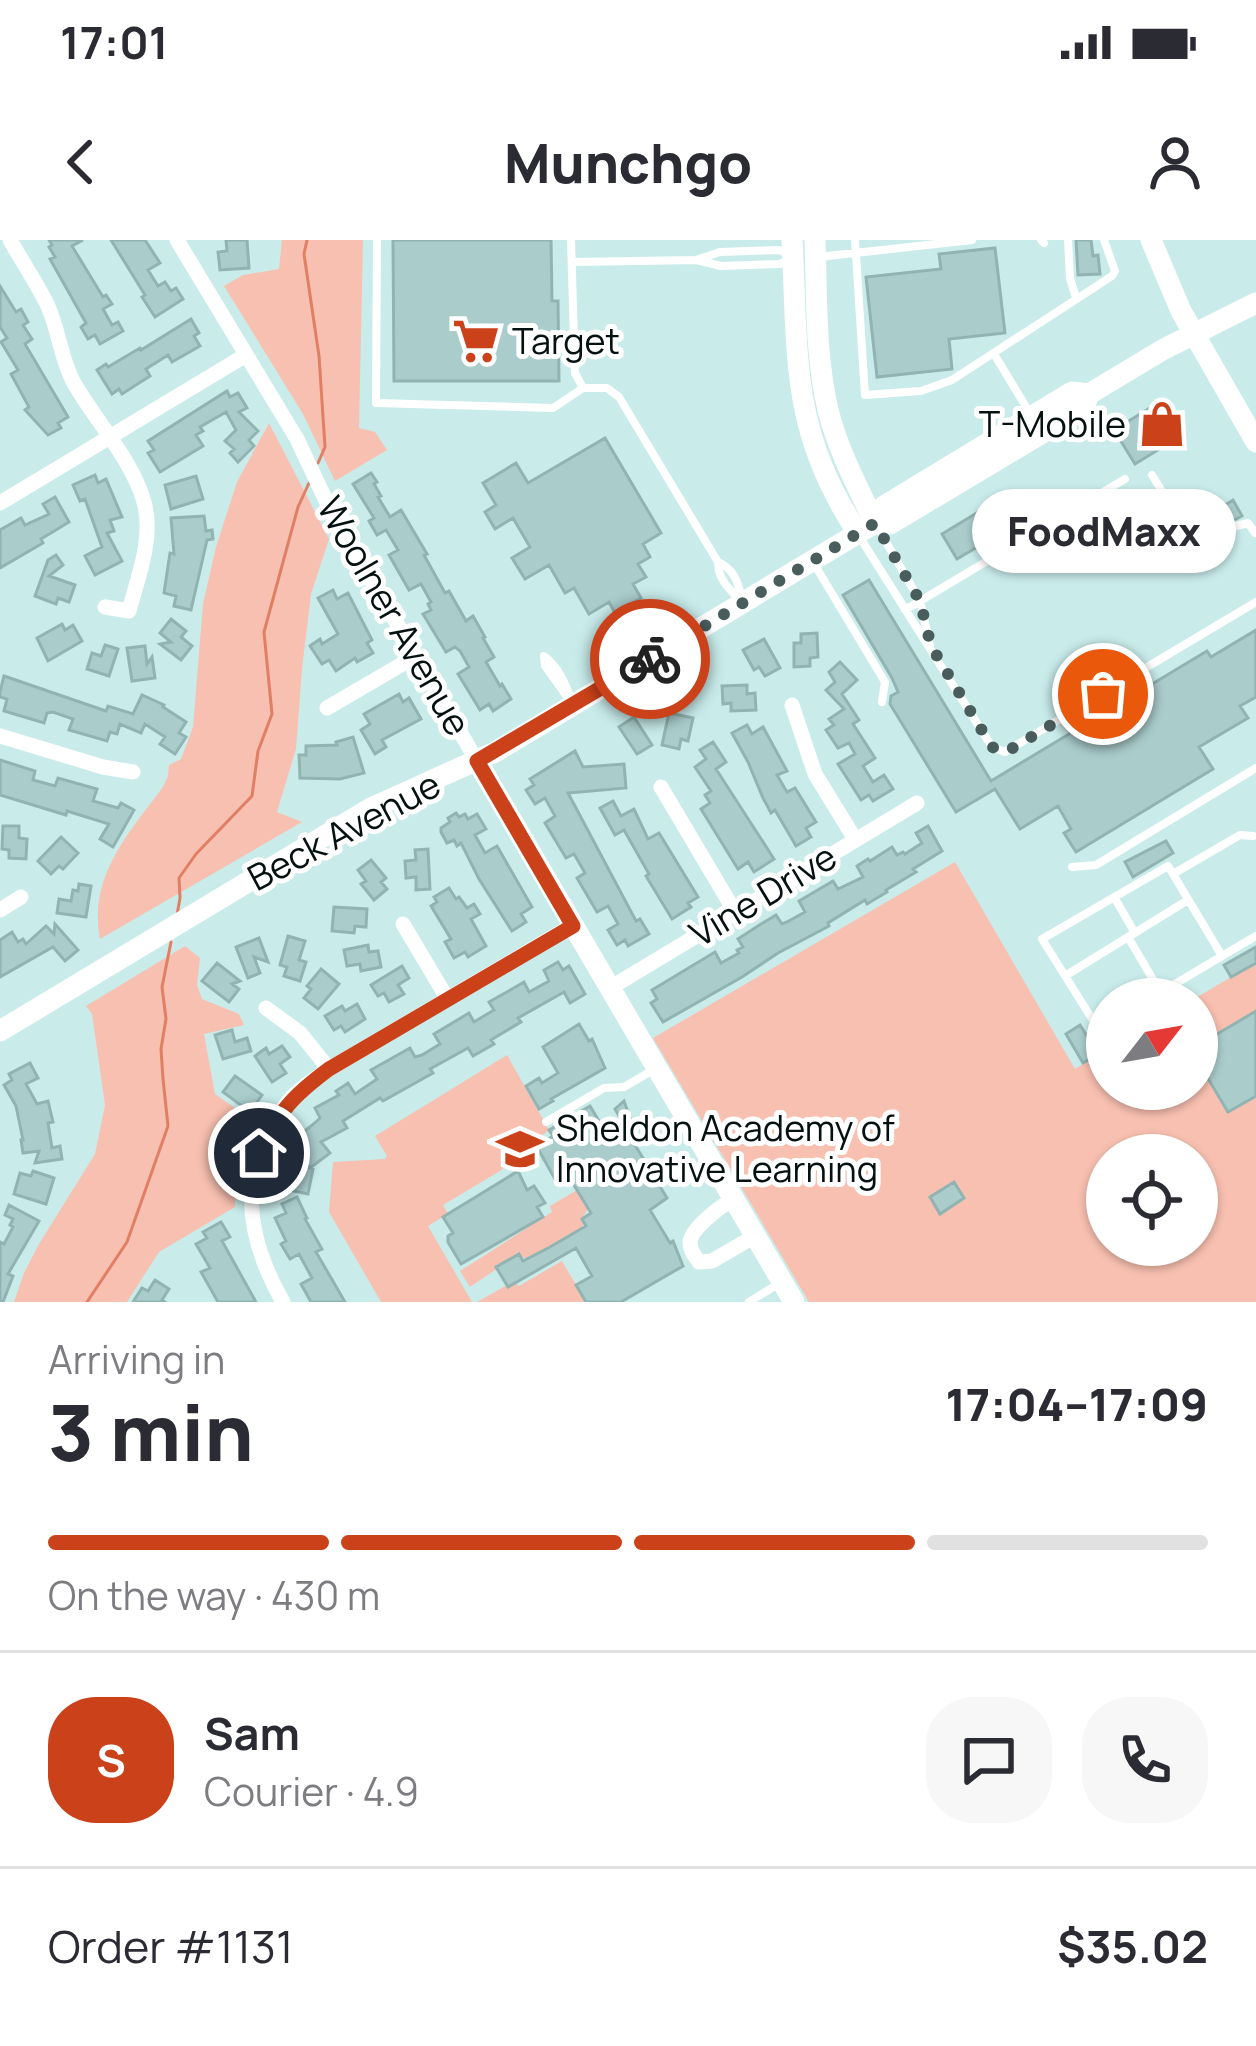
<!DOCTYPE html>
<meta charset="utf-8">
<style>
body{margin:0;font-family:Manrope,sans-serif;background:#f7f7f7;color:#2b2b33;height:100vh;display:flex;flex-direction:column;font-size:45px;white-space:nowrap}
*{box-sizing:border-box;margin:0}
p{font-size:39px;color:#7c7c81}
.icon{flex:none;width:66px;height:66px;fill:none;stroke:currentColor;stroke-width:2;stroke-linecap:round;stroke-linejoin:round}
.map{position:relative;height:1062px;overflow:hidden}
.side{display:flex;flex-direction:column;background:#fff;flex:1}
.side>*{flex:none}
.needle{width:78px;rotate:59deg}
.tools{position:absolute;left:1086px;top:738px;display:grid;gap:24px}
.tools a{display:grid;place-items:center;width:132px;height:132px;border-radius:50%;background:#fff;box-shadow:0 3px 9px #0004;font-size:60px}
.pin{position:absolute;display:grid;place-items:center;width:102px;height:102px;color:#fff;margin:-51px;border:6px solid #fff;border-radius:50%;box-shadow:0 3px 12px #0007}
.courier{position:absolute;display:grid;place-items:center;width:120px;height:120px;margin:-60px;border:9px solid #cb421a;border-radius:50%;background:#fff;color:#222;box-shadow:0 3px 15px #0007}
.bubble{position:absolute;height:84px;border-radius:42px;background:#fff;box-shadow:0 3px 9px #0004;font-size:39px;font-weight:800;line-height:84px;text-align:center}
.overview em{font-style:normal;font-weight:800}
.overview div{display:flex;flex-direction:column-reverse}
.overview{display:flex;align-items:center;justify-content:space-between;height:204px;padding:0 48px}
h1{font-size:78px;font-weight:800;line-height:90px}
.bar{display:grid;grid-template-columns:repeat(4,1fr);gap:18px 12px;align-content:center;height:144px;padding:0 48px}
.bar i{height:15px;border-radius:9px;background:#e1e1e2}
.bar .active{background:#cb421a}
.bar p{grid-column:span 4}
.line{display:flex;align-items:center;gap:30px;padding:0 48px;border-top:3px solid #e1e1e2}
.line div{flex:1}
.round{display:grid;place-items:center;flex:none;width:126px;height:126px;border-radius:48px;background:#f7f7f7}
.status{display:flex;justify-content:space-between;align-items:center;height:84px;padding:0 60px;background:#fff;direction:ltr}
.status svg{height:33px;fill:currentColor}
header{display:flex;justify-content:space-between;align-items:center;height:156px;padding:0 48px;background:#fff;font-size:54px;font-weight:800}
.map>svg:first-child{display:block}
.green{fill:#f8c0b0;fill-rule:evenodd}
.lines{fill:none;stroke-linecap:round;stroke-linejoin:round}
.stream{stroke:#e17f64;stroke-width:3}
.building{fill:#aacdcc;stroke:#91b4b3;stroke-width:3}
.lane{stroke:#fff;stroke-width:8}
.street{stroke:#fff;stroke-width:15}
.secondary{stroke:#fff;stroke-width:21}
.done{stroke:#4a5d5d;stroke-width:12;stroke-dasharray:0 21.6}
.route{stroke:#cb421a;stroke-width:15}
.labels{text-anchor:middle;stroke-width:10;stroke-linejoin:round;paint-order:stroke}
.poi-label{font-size:36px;fill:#051010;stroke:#fff;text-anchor:start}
.street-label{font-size:36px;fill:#051010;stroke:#fff}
</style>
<div class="status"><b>17:01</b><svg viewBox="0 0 49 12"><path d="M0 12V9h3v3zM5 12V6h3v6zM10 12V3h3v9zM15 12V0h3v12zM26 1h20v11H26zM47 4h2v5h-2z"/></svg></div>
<header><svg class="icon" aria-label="back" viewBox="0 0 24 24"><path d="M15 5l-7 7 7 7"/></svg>Munchgo<svg class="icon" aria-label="person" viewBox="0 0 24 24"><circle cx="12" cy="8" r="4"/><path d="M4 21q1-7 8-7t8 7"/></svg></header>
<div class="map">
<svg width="1256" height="1062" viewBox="0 0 1256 1062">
<rect width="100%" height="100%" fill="#c9eceb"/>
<path class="green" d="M282,0H363L359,188L375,192L387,210L335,241L303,174L224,46L243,35L279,29Z
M269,183L329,299L311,354L302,429L296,509L277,572L302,582L100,699C88,637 128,594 163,547L168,536L169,525L181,519L193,487L203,364L216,307L237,242Z
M955,622L1075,829L1107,810V849H1197V759H1194L1256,722V1062H809L653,798ZM1107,915H1197V1005H1107Z
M185,706L200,718L197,745L202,759L239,774L244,785L204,794L215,854L255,882C240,908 235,937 235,967L159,1012L127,1062H14L24,1033L39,1004L95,914L105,865L92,774L86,766Z
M507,815L549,890L500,931L443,965L448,974L428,986L472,1062H381L329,972L333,922L385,919L387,916L375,896Z
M577,950L588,969L582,978L585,983L579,990L527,1020L519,1014L470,1047L460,1031L552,972L550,966Z
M562,1021L586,1062H477L507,1045L508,1047L516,1043L519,1046Z"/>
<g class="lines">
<path class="stream" d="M307,0L304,14L319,116L325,207L318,223
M177,675L180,658L179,638L196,614L252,556L258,511L272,474L264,392L298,267L309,243
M87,1062L127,1002L168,886L163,839L161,809L166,779L162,747L171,702"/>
</g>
<path class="building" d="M49,0H83L72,6L103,57L106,55L112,64L103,69L112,85L118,82L123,91L100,104L95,95L88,99L81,87L86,83L50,19L55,17L49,7L52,5Z
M111,0H145L160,23L148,30L158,46L165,42L171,51L176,48L183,59L155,77L142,57L145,55Z
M226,0H247L249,28L220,30L218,12L227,11Z
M393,0H551L552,61H558L559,141H394Z
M1076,0H1091L1093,16L1098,15L1100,34L1078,35Z
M995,8L1005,93L949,99L952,129L877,137L866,37L941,29L939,14Z
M0,46L16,72L21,69L28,82L23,85L32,99L25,104L68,177L58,183L61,188L48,195L25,170L29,167L11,134L18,130L1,102L7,98L0,87Z
M191,79L199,93L194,96L200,106L172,122L168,115L146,129L150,136L122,154L119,149L112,154L97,130L106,124L108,127L140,108L141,110Z
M227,151L230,157L238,153L247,168L239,172L258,191L249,200L254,206L238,222L230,213L234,209L225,201L236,190L226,172L200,187L203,191L196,195L203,206L160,232L148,213L154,210L148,201Z
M1163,160L1184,194L1135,224L1114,190Z
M605,198L661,293L643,304L650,317L638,324L646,337L633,344L641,358L615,373L609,362L589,374L574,348L565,353L549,325L525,339L512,318L530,307L513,278L495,289L485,272L496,265L483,243L516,223L528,243Z
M371,233L377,242L374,244L381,256L378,257L390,277L401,270L427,314L424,315L445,353L449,351L466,381L473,376L485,397L483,398L494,417L486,422L500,446L502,444L511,459L493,471L489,464L480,470L458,434L469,427L460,411L455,407L446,412L423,374L431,370L428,364L431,362L421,344L409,350L389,315L398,310L386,290L377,295L369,281L374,278L353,244Z
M95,235L98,243L106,239L122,277L110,280L114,291L107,293L122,321L95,335L85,316L102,307L85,259L80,261L73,245Z
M196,236L203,259L171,269L165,245Z
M55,257L69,282L41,299L43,303L0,328V290L21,278L25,285L49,274L43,264Z
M1233,260L1242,276L1205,295L1197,282Z
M990,265L1006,290L957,319L942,294Z
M204,276L206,291L212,290L213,299L207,300L191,370L174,366L176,356L164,353L170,313L174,314L171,278Z
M56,315L63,325L49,336L75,345L69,362L58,358L56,364L35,356L48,320Z
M869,340L991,541L1207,411L1211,417L1256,390V457L1240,466L1248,478L1199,507L1213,529L1076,612L1064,593L1071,589L1058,566L1020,589L995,549L956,572L890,464L891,456L898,452L892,438L843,355Z
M333,350L337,359L348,353L372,400L367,403L373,413L357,422L355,418L336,431L329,420L322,424L310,406L320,399L322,404L338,394L318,358Z
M171,379L186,391L181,397L192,406L181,420L160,404L171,402L160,393Z
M62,384L65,390L73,385L82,401L48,421L37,398Z
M817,393L818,417L810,418V426L794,427V403H801V394Z
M764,399L780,428L765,436L759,427L754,430L743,410Z
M105,405L118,409L109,436L87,429L92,413L101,416Z
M145,406L147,424L152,417L155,438L132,441L127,408Z
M840,422L857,440L842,454L859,480L853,484L875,518L863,526L873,542L884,535L893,549L873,561L869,555L861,560L838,524L855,514L849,503L838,508L826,490L834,485L829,479L844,469L826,450L835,442L829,432Z
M4,436L106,471L108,466L133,474L142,455L164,465L163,467L186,482L179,493L186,497L175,514L160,504L165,497L145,484L141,493L120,484L117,494L110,492L107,501L69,490L73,479L53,472L47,473L44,483L4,471L7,459L0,457V452Z
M747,445V454L755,453L756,470L731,471V463L723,464L722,446Z
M399,454L403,462L409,458L421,479L382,500L386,507L375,514L361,490L370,484L364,474Z
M669,473L693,478L688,501L681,499L679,509L662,505Z
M634,477L652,505L637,514L619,487Z
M747,485L752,494L763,487L787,531L777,535L787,552L795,548L816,582L806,588L811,597L796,606L775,570L771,573L763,558L748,522L732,493Z
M353,497L364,533L340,539L300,538L299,515H306V506L337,505L336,502Z
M713,502L726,522L716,529L774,619L754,632L748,622L738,629L701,569L710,563L705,555L711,551L695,527L706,519L700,510Z
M575,511L583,527L624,524L626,548L568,553L636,681L640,679L649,694L628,706L625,700L617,705L608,690L618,684L608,666L597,672L577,638L585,633L574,614L566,618L545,583L555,576L545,558L535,564L526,550L534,545L530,539Z
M0,520L35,531L33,540L55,546L58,538L97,549L93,561L118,568L121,563L134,570L113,607L100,599L109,584L67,571L66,575L0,555Z
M613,561L621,576L634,569L648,599L659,593L698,657L688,663L691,667L672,679L646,636L649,634L624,590L615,595L600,568Z
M456,573L459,577L465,574L468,579L477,574L486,589L475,595L485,613L497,606L532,667L521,674L526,682L512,691L479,639L461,603L457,606L454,600L447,603L441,592V588L450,582L448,578Z
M3,586H19V598L27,599L26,619L9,618V610L2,609Z
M928,586L942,611L913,629L916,632L886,650L887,652L867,664L865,660L828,683L829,686L778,713L742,737L663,782L651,763L657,759L652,750L715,712L721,723L739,713L737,710L743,707L738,699L761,684L776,675L782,684L787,682L805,672L799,661L833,641L838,649L863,637L857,626L868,619L870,621L892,607L897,615L903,612L905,614L922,603L916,593Z
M61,597L78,613L63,629L59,626L51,634L38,621Z
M1166,601L1173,613L1133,637L1125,622Z
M428,609L430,649L416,650V637L406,638L405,621L416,620L415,610Z
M371,620L386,638L381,642L387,649L374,660L361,644L366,641L358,630Z
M79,644L91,646L86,677L57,673L59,659L71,661L73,650L78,651Z
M449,648L456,659L459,657L467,668L474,664L480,674L471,679L486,706L468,717L465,712L454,718L445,702L451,699L431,666L437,662L434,657Z
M334,667L367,669L366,687L355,686L354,693L332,691Z
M55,684L78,710L65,721L53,707L0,737V700L12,692L18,702L23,699L26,704L46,686L54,694Z
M288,696L305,701L299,720L306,722L300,741L284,736L287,727L280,725Z
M259,698L268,722L254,717L260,733L248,738L236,707Z
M368,705L369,712L378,711L381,727L361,731L360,724L347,726L344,710Z
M1256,707V723L1231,737L1224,725Z
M558,722L563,730L569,726L585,754L570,763L564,752L518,778L521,782L491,800L494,804L473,816L468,808L430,829L433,833L383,861L380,858L343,881L347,888L321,902L330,913L310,928L313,929L308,954L285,949L286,942L277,940L280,922L310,928L290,903L316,882L320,878L315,868L339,855L336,851L348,843L355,854L377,839L371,830L410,808L415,817L422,815L440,804L434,794L469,773L474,782L494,770L489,762L512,749L524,742L529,752L549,741L544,730Z
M217,723L240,741L232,744L239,749L229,762L202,741Z
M402,726L409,738L398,745L404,754L389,762L384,753L378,756L371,745Z
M321,729L339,744L318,769L304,758L311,749L307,746Z
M357,764L365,779L345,792L341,786L334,790L325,776L342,766L345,771Z
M1256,771V856L1228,872L1197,820V806Z
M579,784L589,801L592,799L605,828L551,859L553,861L539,869L526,846L539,838L542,843L558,833L543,807Z
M1080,785L1098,814L1083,823L1066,794Z
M232,790L235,802L247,798L251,811L223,819L215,795Z
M282,806L290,817L280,824L286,833L272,842L255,816L266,808L269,814Z
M30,823L38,838L26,844L37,864L48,861L53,882L48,883L52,908L60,906L62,919L35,923L39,911L23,913L21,900H23L16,866L4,845L12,840L9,834Z
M235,836L262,855L250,872L223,852Z
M624,861L637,897L632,900L667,958L650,970L670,1003L673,1001L683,1026L621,1062H586L576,1045L592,1036L576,1008L508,1047L496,1027L519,1014L523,1021L550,1007L586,986L582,979L591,973L569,937L556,941L537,907L553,896L549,890L590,866L605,891L622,881L615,869Z
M33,931L54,938L46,964L14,954L20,933L31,936Z
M518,931L527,950L534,946L545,963L537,967L543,977L461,1024L448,1002V996L453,993L443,977Z
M954,942L964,958L940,974L930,957Z
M297,957L307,978L305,979L322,1009L316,1012L345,1062H311L301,1044L312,1038L299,1014L290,1019L281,1004L286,1001L275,978L286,973L282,964Z
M9,965L39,981L8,1034L13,1036L3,1062H0V1002L4,1004L13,987L10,985L13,979L5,975Z
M221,982L230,997L222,1001L256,1062H218L201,1032L210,1028L196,1004L207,998L203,992Z
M155,1040L169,1049L162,1060L165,1062H133L142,1048L148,1051Z"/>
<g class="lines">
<path class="lane" d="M377,0L376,163L553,168L583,148H607L619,157L718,322C718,339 728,348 740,360
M571,0L575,133L583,148
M855,0L865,155L921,151L952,140L1112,36L1115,31L1104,0
M1041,0L1044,3
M1068,0L1070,38L1076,58
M819,17L972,0
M696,20L720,12L779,10L787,14
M573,22L696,20L721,26L780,24L787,20
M994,114L1031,175
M1152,235L1193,301L1197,304H1206L1226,293
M1236,286L1248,283L1255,293
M878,288L920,361L930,405
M859,296L992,507L1005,512L1256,362
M718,322C734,329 738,342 742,359
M813,322L885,442L882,462
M905,370L1125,239
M544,416C560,428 567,447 573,465L545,426Z
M1253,596L1240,595L1173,634L1222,716L1256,696
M1072,627L1096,625L1256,528
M1114,657L1135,693
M1128,697L1161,753
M1065,736L1188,660
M1150,759L1222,716
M1107,797L1104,798L1042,699L1168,626L1173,634
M546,882L604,848L624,847L655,829
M749,1062L778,1044"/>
<path class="street" d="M10,0C22,21 36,42 47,64C59,89 60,118 74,143C95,180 133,221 144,262C154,297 138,337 129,371L105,367
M177,0L297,199L328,265L477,521
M0,263L246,115
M792,465L815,534L855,599
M327,468L416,416
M0,496L103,527L133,532
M661,547L735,672
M0,670L21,657
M403,684L447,758
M610,748L917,563
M266,768L300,793L329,829
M732,960C721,966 690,989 690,1003C690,1011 695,1016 699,1022L712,1021L755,996
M283,1062C243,992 236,923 291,858C301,847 316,838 329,829L573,685"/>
<path class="secondary" d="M792,0C798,116 790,191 858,293
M815,0C817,57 815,114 828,170C838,210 857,246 875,283
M1151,0L1181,71L1256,202
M875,283L884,266L1072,152L1089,154L1164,109L1256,63
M477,521L794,1062
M0,791L371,568L495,512L875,283L890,284L1084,168L1089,154"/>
</g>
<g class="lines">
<path class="done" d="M650,419L875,283L920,361L931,406L992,507L1006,512L1103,454"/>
<path class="route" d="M259,913C281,870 290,858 329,829L573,686L477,521L650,419"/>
</g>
<defs>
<symbol id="supermarket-bare" viewBox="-9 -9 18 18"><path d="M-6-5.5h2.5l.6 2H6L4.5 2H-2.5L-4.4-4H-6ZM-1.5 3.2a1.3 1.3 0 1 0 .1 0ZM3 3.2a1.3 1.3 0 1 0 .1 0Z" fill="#cb421a" stroke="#fff" stroke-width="2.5" paint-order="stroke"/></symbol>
<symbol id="shop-bare" viewBox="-9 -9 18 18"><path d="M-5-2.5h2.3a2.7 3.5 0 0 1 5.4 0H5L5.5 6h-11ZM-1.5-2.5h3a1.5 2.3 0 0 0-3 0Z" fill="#cb421a" stroke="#fff" stroke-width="2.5" paint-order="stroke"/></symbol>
<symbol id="school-bare" viewBox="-9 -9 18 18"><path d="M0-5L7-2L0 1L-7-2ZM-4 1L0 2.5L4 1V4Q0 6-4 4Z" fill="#cb421a" stroke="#fff" stroke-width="2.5" paint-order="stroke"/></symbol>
</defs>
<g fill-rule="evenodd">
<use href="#supermarket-bare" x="443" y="68" width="66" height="66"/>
<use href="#shop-bare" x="1129" y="151" width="66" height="66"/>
<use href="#school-bare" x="487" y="876" width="66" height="66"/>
</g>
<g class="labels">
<g class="poi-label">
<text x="512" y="114">Target</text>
<text x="1126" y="197" text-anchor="end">T-Mobile</text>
<text x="556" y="901">Sheldon Academy of<tspan x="556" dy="41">Innovative Learning</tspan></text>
</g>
<g class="street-label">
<text transform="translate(394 376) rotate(60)" y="13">Woolner Avenue</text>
<text transform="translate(344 591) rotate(-28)" y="13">Beck Avenue</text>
<text transform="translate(763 655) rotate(-31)" y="13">Vine Drive</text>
</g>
</g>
</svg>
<div class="tools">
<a><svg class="needle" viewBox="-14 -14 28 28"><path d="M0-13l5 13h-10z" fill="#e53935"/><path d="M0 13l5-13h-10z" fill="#7c7c81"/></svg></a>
<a><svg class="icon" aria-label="locate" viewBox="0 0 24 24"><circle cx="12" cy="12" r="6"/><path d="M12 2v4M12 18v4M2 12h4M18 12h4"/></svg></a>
</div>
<div class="pin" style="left:1103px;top:454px;background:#ea580c"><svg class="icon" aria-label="bag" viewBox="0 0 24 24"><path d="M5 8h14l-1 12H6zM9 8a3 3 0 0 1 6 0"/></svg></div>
<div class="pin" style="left:259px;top:913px;background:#1f2937"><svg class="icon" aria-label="home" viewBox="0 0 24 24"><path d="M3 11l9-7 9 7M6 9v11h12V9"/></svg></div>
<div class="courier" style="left:650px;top:419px"><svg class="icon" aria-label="bike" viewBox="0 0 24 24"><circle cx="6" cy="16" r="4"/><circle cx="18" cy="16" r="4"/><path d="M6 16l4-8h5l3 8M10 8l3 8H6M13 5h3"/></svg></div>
<div class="bubble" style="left:972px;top:249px;width:264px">FoodMaxx</div>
</div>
<section class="side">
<div class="overview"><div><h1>3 min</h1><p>Arriving in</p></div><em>17:04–17:09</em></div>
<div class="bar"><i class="active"></i><i class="active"></i><i class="active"></i><i></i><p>On the way · 430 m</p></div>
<div class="line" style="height:216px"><b class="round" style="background:#cb421a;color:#fff">S</b><div><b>Sam</b><p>Courier · 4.9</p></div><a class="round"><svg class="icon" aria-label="chat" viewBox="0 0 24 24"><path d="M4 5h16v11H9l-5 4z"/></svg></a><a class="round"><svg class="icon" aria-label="phone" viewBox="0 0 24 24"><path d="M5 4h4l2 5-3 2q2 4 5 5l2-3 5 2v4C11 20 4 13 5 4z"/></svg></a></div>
<div class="line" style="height:156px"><div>Order #1131</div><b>$35.02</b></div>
</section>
